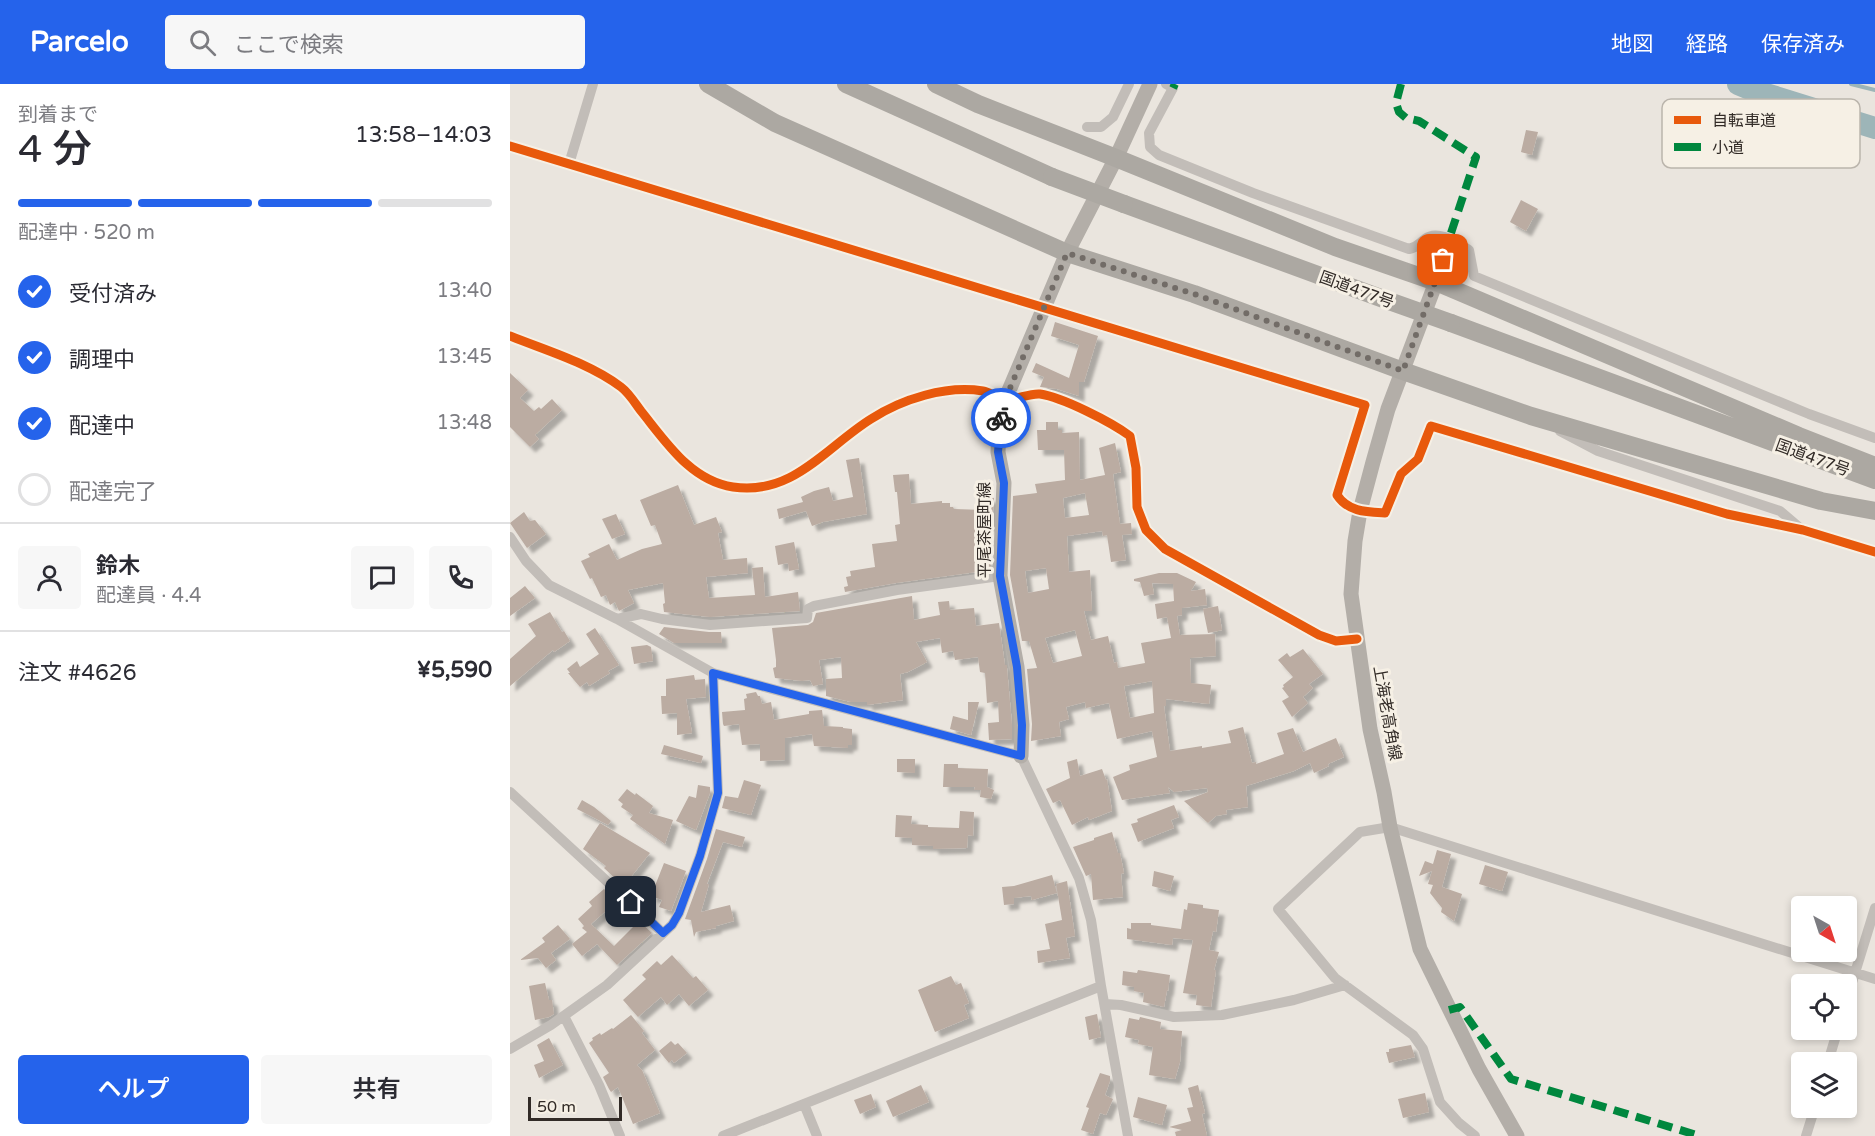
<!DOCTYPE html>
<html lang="ja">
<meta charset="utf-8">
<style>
body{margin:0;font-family:"Varela Round","Noto Sans JP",sans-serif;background:#f7f7f7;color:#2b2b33;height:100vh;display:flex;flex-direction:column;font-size:22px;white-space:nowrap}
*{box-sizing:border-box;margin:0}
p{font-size:20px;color:#7c7c81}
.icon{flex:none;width:33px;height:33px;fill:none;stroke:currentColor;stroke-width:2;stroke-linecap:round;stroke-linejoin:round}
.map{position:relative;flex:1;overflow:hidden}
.sheet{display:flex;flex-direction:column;background:#fff;width:510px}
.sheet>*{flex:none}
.needle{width:39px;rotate:141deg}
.buttons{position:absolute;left:1281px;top:812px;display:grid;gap:12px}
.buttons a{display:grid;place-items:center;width:66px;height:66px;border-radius:6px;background:#fff;box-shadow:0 3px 9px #0003;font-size:30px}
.scale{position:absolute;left:18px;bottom:15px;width:94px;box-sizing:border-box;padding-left:6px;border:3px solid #322b27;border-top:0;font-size:16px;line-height:21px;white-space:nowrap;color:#322b27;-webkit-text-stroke:4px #f6f0e5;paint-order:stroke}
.pin{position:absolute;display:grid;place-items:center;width:51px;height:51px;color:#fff;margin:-26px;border-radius:12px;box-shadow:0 3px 9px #0006}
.courier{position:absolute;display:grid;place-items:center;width:60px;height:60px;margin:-30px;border:4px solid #2563eb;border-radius:50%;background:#fff;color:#222;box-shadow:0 2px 8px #0007}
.headline em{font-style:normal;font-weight:600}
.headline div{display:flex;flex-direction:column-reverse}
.headline{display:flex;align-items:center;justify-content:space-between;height:102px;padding:0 18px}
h1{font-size:39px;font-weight:600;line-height:45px}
.bar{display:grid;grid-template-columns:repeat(4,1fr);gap:9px 6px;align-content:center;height:72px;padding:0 18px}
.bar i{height:8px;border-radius:4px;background:#e1e1e2}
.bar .active{background:#2563eb}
.bar p{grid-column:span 4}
.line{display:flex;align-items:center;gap:15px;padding:0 18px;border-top:2px solid #e1e1e2}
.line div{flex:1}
.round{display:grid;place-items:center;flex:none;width:63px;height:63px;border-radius:6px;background:#f7f7f7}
ol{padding:0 18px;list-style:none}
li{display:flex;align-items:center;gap:18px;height:66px}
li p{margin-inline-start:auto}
li .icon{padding:6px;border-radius:50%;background:#2563eb;color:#fff;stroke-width:4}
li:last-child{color:#7c7c81}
li i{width:33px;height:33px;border:3px solid #e1e1e2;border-radius:50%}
.primary-button{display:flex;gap:12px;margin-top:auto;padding:12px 18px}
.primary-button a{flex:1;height:69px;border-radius:6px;background:#2563eb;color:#fff;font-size:24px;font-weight:600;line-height:69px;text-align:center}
.primary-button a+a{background:#f7f7f7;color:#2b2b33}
header{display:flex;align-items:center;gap:36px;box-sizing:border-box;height:84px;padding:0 30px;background:#2563eb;color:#fff}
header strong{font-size:28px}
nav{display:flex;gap:33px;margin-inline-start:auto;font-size:21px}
.search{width:420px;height:54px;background:#f7f7f7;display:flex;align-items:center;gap:15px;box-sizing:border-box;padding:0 21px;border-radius:6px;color:#7c7c81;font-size:22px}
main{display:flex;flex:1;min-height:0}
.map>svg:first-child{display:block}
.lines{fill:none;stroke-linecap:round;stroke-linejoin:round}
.stream{stroke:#9db5b8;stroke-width:4}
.river{stroke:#9db5b8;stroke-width:22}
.building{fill:#bbaca2;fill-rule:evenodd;filter:url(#shadow)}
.minor{stroke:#c2bdb8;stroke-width:10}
.secondary{stroke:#b3aea8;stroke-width:15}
.trunk{stroke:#aca8a2;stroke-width:18}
.trunk-bridge{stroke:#aca8a2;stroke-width:18}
.quiet{stroke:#00873e;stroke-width:8;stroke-dasharray:15 8;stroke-linecap:butt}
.cycleway-casing{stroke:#f6f0e5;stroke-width:13}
.cycleway{stroke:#e8590c;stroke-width:9}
.done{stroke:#726c67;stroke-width:6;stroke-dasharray:0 10.8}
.route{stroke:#2563eb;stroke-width:8}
.labels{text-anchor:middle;stroke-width:6;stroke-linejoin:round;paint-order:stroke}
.street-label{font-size:16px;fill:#322b27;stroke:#f6f0e5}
.key{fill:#f6f0e5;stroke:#bbb5ac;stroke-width:1.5}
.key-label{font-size:16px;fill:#322b27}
</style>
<header>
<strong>Parcelo</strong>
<div class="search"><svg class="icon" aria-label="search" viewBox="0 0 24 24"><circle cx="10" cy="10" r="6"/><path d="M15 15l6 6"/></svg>ここで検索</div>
<nav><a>地図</a><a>経路</a><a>保存済み</a></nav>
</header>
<main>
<section class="sheet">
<div class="headline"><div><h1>4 分</h1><p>到着まで</p></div><em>13:58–14:03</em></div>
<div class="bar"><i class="active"></i><i class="active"></i><i class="active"></i><i></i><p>配達中 · 520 m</p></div>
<ol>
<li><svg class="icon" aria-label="check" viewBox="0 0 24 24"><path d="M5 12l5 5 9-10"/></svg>受付済み<p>13:40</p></li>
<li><svg class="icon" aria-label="check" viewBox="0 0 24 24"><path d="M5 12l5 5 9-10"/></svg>調理中<p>13:45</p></li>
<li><svg class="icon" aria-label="check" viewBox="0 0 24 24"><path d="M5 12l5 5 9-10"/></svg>配達中<p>13:48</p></li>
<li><i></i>配達完了</li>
</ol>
<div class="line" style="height:108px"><a class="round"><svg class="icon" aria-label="person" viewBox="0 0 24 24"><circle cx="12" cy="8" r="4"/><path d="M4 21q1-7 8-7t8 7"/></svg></a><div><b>鈴木</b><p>配達員 · 4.4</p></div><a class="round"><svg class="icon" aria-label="chat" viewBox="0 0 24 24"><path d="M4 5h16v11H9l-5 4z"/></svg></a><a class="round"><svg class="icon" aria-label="phone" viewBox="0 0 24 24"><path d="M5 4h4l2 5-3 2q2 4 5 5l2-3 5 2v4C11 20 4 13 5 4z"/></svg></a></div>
<div class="line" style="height:78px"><div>注文 #4626</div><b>¥5,590</b></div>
<div class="primary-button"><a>ヘルプ</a><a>共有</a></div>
</section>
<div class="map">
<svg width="1365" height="1052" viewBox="0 0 1365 1052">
<defs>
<filter id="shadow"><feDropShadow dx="5.5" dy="5.5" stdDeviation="1.5" flood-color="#0004"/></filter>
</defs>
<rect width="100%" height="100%" fill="#eae5de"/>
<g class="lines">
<path class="stream" d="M1341,0L1365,6"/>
<path class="river" d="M1228,0L1240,5L1365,44"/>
</g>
<path class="building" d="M1016,46L1028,48L1022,71L1011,68Z
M1011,116L1028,125L1016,147L1000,138Z
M545,238L588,252L574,298H569V312L547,305L530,303L534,293L522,288L526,279L559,294L569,261L541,252Z
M0,289L18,306L10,314L24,327L29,323L31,325L42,315L52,326L25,351L29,355L20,363L0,343Z
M536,338H548V346H552V349L569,348L570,396L595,391L589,364L605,359L611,388L603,390L610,440L621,439L622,450L612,451L616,476L601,478L597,451L593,452L592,447L557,452L559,488L580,486L582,527H574L581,556L598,552L604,579L607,578L608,584L635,579L631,559L661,554L657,533L647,535L645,520L664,517L663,500L642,499L644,510L634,512L630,498L624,497V495L649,489H667L686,498L681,507L695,505L697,521L672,524V531L667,532L670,551L705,550L706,572L680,574L681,599L701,601L699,620L656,615V622H654L660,667L692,662V664L721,659L718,647L733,643L742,679L746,678V680L774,670L767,649L783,644L793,668L826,654L834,673L818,680L819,682L804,689L800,679L784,687L736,702L738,723L716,726L717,730L706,732L698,739L674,717L698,708L697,704L664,708L658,703L660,709L612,716L603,693L620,686L619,681L647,673L642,647L607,655L599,619L576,624L575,618L556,623L559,635L549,638L551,652L521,657L522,640L517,585L527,584L519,557H512L500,491L503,412L527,409L525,400L555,396L554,366H528L527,346H536ZM575,409L579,431L555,434L553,414ZM536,484L539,505L518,509L515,487ZM565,546L572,572L543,579L535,554ZM642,597L644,629L620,634L614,602Z
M349,374L357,430L313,438L302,442L296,427L269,435L267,425L293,418L291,413L304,407L319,403L323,417L343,413L336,376Z
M399,390L401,420L432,417V419H440V423H443L444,425L475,426V413L484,414L482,442H467L465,471L472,470L473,476L481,475V486L386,499L335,508L334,503L338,502L336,493L341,492L340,487L365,483L362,460L387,457L385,441L390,440L387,408H385L383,391Z
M168,401L184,441L206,433L212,448L208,449L213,476L237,474L238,489L196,493L199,514L245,511L242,484L253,483L255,513L288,508L290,527L200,533L154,528L153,520L155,519L153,499L118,506L124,519L109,527L105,518L100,521L96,511L91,513L82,494L80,495L71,477L80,473L78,470L99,460L107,476L132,465L152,460L145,441L141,442L130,416Z
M14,428L20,437L25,436L36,450L17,464L0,439Z
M106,430L115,450L102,455L92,435Z
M284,458L289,485L279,487L278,479L268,481L265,462Z
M15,502L25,514L0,532V514Z
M402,512L404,536L430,531L428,518L439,517L440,526L464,524L466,542L489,539L495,581H497V584L502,641V655L479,656L478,639L489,638L488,617L477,619L475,589L470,588L468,573L445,576L443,567L432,569L430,554L406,558L417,578L398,588L390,590L393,616L357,621V618H341L316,612V595L332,594L331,573L309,576L313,600L303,602L300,596L292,597L265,594L263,584L266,583V576L262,544L298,541L303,538L306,529Z
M708,522L712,546L698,549L693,525Z
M40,528L52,548L54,547L60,557L44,568L43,566L0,602V575L26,552L18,540Z
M154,543L199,548H211L212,559H164L149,550Z
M85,544L109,581L98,587L100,589L79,602L77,598L70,603L58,589H60L57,585L67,577L70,583L89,570L76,550Z
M137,561L141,563L143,577L124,580L121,563Z
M793,565L813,590L799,600L803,604L793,613L798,619L782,633L772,617L779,613L772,604L774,603L773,601L783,593L768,576L777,569L780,573Z
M184,591L185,596L195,595L196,613L176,615L182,649L167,651V629L152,630L151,612H156V595Z
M246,608L248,612H250L252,620L261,618L264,636L299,630V627L312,626L314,642L333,643V644L342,645V661H338V664L304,662L302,650L275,654V676L250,677V660L232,661L229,640L214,642L213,640L212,628L235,626L234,615L237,614L236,610Z
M458,618H469L461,651L440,645L443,632L458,636Z
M154,661L193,672L191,679L151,670Z
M387,675H405V689L387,688Z
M567,675L570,692L592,685L596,696L597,695L602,727L579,736L578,733L562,741L550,716L543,719L536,705L560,694L557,678Z
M434,680H448V684L478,685L477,703L484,706L481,715L470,713L471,706H464L465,703H433Z
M234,696L251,701L241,731L212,724L215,712L228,714Z
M188,701L200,703V709L186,746L166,737L179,712L186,714Z
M117,705L125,711L126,709L143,722L139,729L163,736L155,760L120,735L123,731L111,723L113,720L108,716Z
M72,716L84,723L101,737L98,741L67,725Z
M664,721L669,733L661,736L664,744L628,758L621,740L628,738L627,735Z
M450,727L464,728L463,752L458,751L457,764L423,765V762L402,761V754L385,753L386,731L402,732L401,740L418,741V743L449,744Z
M90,739L140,769L120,794L131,801L123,811L94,784L96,782L73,765Z
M206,745L235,753L232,763L213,758L197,800H199L191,828L220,821L224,837L206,842V844L186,848L184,853L181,836L175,835L197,775Z
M602,748L608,769H610L614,789L611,790L613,813L583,816L581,790L576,792L563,763L584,756V754Z
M927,766L941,770L932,803L952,810L944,837L931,828L932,824L920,809L923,801L918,800L922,787L909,792L915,777L923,780Z
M154,779L176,787L161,827L149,823L152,816L141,812Z
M975,781L998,788L992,807L969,800Z
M644,787L664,792L660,807L642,802Z
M542,791L547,809L522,816L521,812L504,814V820L494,821L492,803L504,802Z
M557,797L565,852L556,854L560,874L528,879L527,867L540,865L535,840L552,836L546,800Z
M94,805L107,817L81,840L104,862L129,837L142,849L107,881L87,860L72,872L62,860L77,848L72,844L74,842L68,835L82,822L79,818Z
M678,819L693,821V824L709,826L706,848L703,847L699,866L709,868L704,886H706L701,923L686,921L687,911L673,909L683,856L663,854L662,861L617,855V844L621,845V839H641V841L671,845L674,825L677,826Z
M48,841L60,855L41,869L46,876L36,884L28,874L10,876L35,858L32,854Z
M162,871L183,894L186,892L198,906L179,922L169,910L157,921L151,913L128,933L113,916L136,895L132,891L147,877L151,881Z
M628,886L660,891L658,907L657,906L654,923L633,918L634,909L624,907V903L612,901L613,887L627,889Z
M441,892L446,901L451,899L459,919L454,921L459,934L425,948L408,906Z
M35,899L39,916H42L44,930L39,933L25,936L19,902Z
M587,930L591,953L579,956L575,933Z
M121,931L134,947L132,949L145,966L127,981L132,986L150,1029L123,1040L108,1003L101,1008L99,1005L93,993L99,989L79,959L83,956L82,954L90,949L91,951L102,944L103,945Z
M630,933L651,938L650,945L672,947L670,978L665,995L639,991L643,963L628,960L629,956L615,953L619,934L629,936Z
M39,954L53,981L29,994L24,981L34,977L27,961Z
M161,957L165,961L168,959L177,969L164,979L162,976L159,979L149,967Z
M901,961L905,973L879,979L876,968H879V965Z
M590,989L600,992V997L595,1011L603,1015L596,1031L590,1029L583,1050L571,1046L579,1024L576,1023Z
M411,1001L419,1018L383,1033L376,1017Z
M688,1001L695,1029L692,1030L697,1052H666L665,1048L672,1046L659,1043L681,1037L677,1024L683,1023L678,1004Z
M915,1009L919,1028L893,1034L888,1015Z
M361,1010L366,1023L350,1030L344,1016Z
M628,1013L657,1021L652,1041L623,1033Z"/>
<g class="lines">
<path class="minor" d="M656,0L663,4L639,49L640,63L649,71L743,109L899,165C908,163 908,160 915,155C928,145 947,159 959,166L964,192L1299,330L1365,354
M577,43H591L603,33L619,0
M0,62L855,321L827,411C838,428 857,428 875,429L891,390L908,375L921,342L1217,430L1293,446L1365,468
M59,80L83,0
M926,198L939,155
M0,252C37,267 79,279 111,303C119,309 125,319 131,327C156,358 181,397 223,403C283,412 316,363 361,335C392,315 436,301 473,307C480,308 487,314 494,315C505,317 518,309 530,310C552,313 601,338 620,352L626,384L627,423L636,446L655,465L809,551L826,557L847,555
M1050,347L1088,367L1270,427L1290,444
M0,453L16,477L39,501L107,535L203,589L511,672L569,794L581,836L591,902L618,1052
M107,535L131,530L152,535L200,541L297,534L298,525L304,522L387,506L490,492
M0,708L153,849
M1336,918L1365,824
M595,920L611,921L664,933L712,931L784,916L835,901
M54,932L89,1001L110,1052
M0,965L41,941L97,901L162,841L169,829L190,772L208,709L203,589
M1318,978L1328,945
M294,1020L307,1052
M213,1052L591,902
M965,1052L949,1039L930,1018L913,965L903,951L825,894L768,825L850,748L880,743L1365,895
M1296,1052L1305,1023"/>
<path class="secondary" d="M926,198L878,325L863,378L850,427L845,457L841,510L860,645L874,708L880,743L910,865L969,985L1007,1052
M511,672L512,641L507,583L490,492L494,399L488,368L489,345L495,316L557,169L606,74L640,0"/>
<path class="trunk" d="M198,0L265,39L557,169L684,210L893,287L1021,332L1311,417L1365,427
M336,0L542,93
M426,0L468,20L606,74L825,163L926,198L1289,352L1365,382
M614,120L879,217
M941,239L1365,396"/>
<path class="trunk-bridge" d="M542,93L614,120
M879,217L941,239"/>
<path class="quiet" d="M891,0L886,19L889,28L896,34L909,37L966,73L939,155
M663,4L665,0
M939,926L950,923L1001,995L1190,1052"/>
<defs>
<path id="cycleway" d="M0,62L855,321L827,411C838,428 857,428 875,429L891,390L908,375L921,342L1217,430L1293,446L1365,468
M0,252C37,267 79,279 111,303C119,309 125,319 131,327C156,358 181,397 223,403C283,412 316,363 361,335C392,315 436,301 473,307C480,308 487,314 494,315C505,317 518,309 530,310C552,313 601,338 620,352L626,384L627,423L636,446L655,465L809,551L826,557L847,555"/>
</defs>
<use href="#cycleway" class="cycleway-casing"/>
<use href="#cycleway" class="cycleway"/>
</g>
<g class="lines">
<path class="done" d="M491,334L495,316L557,169L684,210L893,287L933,176"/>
<path class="route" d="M121,818L153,849L162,841L169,829L190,772L208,709L203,589L511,672L512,641L507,583L490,492L494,399L488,368L491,334"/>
</g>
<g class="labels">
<g class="street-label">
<text transform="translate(847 205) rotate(20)" y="6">国道477号</text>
<text transform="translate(1303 373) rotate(20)" y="6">国道477号</text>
<text transform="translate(474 446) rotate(-90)" y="6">平尾茶屋町線</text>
<text transform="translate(878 629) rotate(80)" y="6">上海老高角線</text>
</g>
</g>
<rect x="1152" y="15" width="198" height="69" rx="9" class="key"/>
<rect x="1164" y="32" width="27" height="8" fill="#e8590c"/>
<rect x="1164" y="59" width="27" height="8" fill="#00873e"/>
<g class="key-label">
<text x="1202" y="42">自転車道</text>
<text x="1202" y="69">小道</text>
</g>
</svg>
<div class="buttons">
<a><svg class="needle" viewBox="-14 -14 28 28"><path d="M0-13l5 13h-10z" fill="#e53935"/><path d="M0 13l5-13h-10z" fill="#7c7c81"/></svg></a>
<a><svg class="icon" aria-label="locate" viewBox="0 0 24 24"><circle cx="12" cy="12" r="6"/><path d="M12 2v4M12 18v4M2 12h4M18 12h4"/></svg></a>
<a><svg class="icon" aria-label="layers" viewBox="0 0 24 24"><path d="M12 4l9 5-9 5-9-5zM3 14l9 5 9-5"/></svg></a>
</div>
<div class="scale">50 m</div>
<div class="pin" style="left:933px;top:176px;background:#ea580c"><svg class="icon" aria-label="bag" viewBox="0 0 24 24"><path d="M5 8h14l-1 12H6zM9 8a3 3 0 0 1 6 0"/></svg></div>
<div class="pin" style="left:121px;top:818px;background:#1f2937"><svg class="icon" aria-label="home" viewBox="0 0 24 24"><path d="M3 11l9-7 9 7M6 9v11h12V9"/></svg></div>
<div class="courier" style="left:491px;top:334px"><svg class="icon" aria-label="bike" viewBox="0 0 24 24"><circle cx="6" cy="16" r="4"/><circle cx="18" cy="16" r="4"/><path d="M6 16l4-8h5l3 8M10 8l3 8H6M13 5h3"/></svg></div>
</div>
</main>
